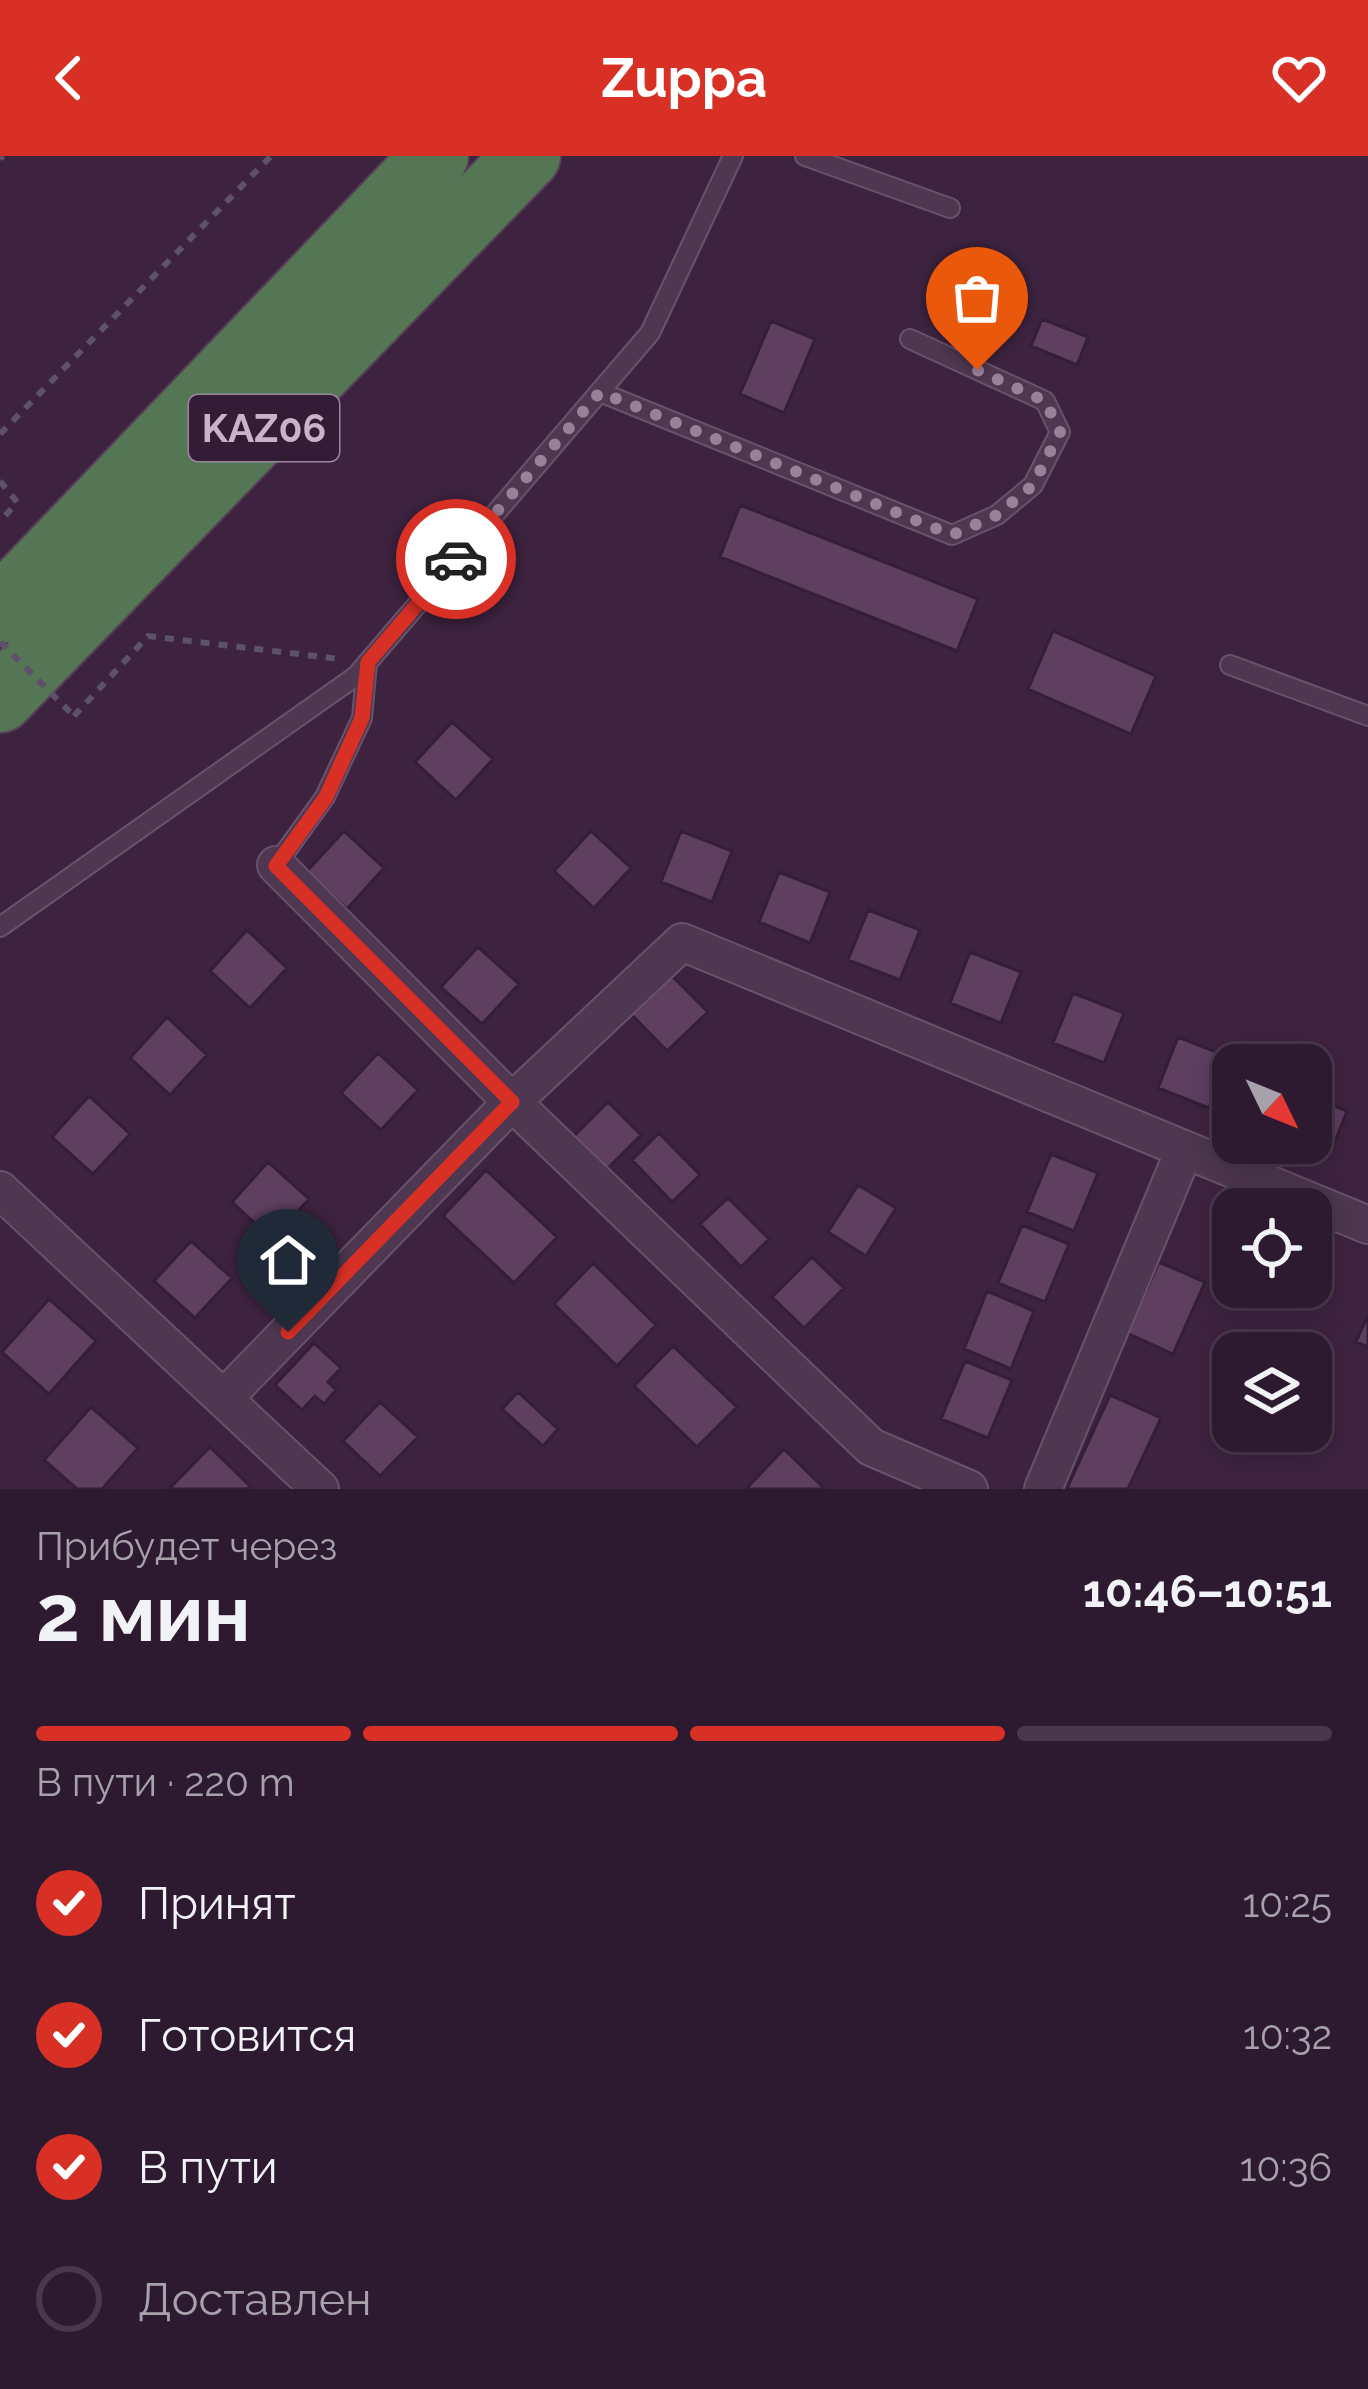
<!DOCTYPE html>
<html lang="ru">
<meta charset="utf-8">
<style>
body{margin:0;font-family:Raleway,sans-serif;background:#3a273c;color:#f1f3f6;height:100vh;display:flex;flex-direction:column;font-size:45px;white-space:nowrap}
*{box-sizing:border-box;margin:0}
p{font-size:39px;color:#a7a1ab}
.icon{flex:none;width:66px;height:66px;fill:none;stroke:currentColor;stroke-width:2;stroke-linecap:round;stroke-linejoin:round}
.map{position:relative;height:1333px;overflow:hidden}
.side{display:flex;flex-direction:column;background:#2e1a30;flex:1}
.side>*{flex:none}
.needle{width:78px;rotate:133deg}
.controls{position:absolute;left:1212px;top:888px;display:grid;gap:24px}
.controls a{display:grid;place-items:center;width:120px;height:120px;border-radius:24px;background:#2e1a30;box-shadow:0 6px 30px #0003,0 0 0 3px #49384c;font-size:60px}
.pin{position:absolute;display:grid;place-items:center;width:102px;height:102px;color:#fff;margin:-123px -51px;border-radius:50% 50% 50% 0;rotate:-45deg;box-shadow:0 0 12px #0007}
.pin .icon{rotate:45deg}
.courier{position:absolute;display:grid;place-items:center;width:120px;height:120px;margin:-60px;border:9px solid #d93025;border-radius:50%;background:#fff;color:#222;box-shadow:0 3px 15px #0007}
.headline em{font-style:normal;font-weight:700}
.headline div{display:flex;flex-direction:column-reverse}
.headline{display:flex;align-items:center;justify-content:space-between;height:204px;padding:0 36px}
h1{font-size:78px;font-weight:700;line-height:90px}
.bar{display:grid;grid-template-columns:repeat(4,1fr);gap:18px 12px;align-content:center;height:144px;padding:0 36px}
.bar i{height:15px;border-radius:9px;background:#49384c}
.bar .on{background:#d93025}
.bar p{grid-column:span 4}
ol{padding:0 36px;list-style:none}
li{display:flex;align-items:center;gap:36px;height:132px}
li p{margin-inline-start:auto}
li .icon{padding:12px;border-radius:50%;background:#d93025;color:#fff;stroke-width:4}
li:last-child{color:#a7a1ab}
li i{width:66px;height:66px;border:6px solid #49384c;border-radius:50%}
header{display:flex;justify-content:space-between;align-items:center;height:156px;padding:0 36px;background:#d93025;color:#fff;font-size:54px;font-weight:700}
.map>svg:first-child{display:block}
.building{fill:#5e3f60;stroke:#351e37;stroke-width:3}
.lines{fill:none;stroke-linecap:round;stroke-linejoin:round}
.lane-casing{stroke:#69526a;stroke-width:22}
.street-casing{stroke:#69526a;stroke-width:40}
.highway-casing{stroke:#563f57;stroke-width:70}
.path{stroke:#5e516b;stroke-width:6;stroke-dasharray:9 9;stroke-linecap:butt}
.lane{stroke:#4e3750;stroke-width:18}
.street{stroke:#4e3750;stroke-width:36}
.highway{stroke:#557654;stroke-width:66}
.path-bridge{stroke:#5e516b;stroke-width:6;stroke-dasharray:9 9;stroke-linecap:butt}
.done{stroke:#99819a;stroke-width:12;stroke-dasharray:0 21.6}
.route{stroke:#d93025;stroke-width:15}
.labels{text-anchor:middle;stroke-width:9;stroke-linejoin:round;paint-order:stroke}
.shield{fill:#331c35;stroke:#9d869d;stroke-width:3}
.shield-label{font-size:39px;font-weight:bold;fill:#cab3ca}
</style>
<header><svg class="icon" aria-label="back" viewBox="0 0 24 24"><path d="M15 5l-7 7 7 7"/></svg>Zuppa<svg class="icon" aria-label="heart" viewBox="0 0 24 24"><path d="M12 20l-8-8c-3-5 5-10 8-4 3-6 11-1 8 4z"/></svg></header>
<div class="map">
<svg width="1368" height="1333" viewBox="0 0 1368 1333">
<rect width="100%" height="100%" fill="#3e2340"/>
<path class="building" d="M1042,163L1088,181L1077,209L1031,190Z
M771,165L815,183L784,257L740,238Z
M740,349L978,443L957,495L720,401Z
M1053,475L1156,520L1131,578L1028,533Z
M452,566L493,603L456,644L415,606Z
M344,675L384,712L347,753L307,715Z
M591,675L631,712L594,752L554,715Z
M681,675L732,695L712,746L661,726Z
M779,716L830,736L810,787L759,766Z
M868,754L920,774L900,824L848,804Z
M247,774L287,812L250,852L210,815Z
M478,791L519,828L482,868L441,831Z
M970,796L1021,816L1001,867L950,847Z
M667,815L708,856L667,895L627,854Z
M1073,837L1124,857L1104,907L1053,887Z
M167,861L207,899L170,939L130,902Z
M1178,881L1229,901L1209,952L1158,932Z
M378,897L418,934L381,974L341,937Z
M89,940L130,978L93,1018L52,981Z
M1311,940L1347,955L1332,993L1311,985Z
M608,946L641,979L602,1018L569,985Z
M659,977L700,1019L672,1046L632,1004Z
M1051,998L1098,1017L1074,1075L1027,1056Z
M268,1006L309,1043L272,1083L232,1046Z
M486,1014L557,1081L514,1127L443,1060Z
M858,1029L896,1052L866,1100L828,1076Z
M728,1042L769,1083L741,1111L700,1068Z
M1022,1069L1069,1088L1045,1146L998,1127Z
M191,1085L232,1122L195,1162L154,1125Z
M1311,1099L1327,1105L1310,1149L1268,1133L1311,1131Z
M812,1101L844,1132L804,1172L772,1141Z
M1159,1106L1205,1126L1173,1198L1127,1177Z
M593,1107L656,1169L617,1210L554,1148Z
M987,1135L1034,1155L1011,1213L964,1193Z
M49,1143L96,1185L49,1238L2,1196Z
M1368,1159V1191L1356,1186Z
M314,1187L341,1212L328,1226L336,1234L324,1248L315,1240L302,1254L275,1229Z
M673,1190L737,1251L697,1291L634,1230Z
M965,1205L1012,1224L988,1282L941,1263Z
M518,1236L558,1273L543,1290L502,1253Z
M1110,1239L1161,1262L1128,1333H1069L1067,1332Z
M380,1246L418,1281L380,1320L343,1285Z
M91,1251L138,1292L102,1333H77L44,1304Z
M210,1291L250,1330L247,1333H169Z
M784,1293L825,1333H746Z"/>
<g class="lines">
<defs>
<path id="lane" d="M805,0L950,52
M600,236L952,379L997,359L1033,329L1060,276L1045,245L910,183
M1230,509L1368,560
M276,709L325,641L362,562L367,507
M0,771L356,520L650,177L733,0"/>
<path id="street" d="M276,709L512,946L871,1291L969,1333
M0,1034L320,1333
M224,1242L512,946L682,786L1368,1069
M1043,1333L1184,995"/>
<path id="highway" d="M0,454L435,0
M0,543L527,0"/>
</defs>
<use href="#lane" class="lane-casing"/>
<use href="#street" class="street-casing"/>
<use href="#highway" class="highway-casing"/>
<path class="path" d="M0,3L3,0
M0,278L271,0
M0,325L17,346L0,366
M74,560L148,480L340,503"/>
<use href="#lane" class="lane"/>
<use href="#street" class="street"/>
<use href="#highway" class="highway"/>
<path class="path-bridge" d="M0,486L74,560"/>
</g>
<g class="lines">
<path class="done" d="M456,403L600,236L952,379L997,359L1033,329L1060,276L1045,245L977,214"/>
<path class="route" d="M288,1176L512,946L276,710L326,641L362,562L368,506L456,403"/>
</g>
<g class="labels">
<rect class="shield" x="189" y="239" width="150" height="66" rx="9"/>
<g class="shield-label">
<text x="264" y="286">KAZ06</text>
</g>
</g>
</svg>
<div class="controls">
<a><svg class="needle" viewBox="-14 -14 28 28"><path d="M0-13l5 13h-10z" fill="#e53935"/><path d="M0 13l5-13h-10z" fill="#a7a1ab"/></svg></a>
<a><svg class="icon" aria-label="locate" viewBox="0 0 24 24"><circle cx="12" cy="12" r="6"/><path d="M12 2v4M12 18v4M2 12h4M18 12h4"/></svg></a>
<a><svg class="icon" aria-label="layers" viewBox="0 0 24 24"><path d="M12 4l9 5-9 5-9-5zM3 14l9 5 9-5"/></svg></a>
</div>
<div class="pin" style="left:977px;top:214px;background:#ea580c"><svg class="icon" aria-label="bag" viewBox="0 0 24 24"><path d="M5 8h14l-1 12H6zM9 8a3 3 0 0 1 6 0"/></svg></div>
<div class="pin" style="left:288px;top:1176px;background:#1f2937"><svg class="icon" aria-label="home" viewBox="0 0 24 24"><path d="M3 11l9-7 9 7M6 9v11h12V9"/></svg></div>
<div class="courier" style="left:456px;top:403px"><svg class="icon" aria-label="car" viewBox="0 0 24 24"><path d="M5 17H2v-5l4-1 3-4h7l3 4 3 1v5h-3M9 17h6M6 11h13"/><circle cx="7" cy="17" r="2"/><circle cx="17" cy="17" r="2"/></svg></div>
</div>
<section class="side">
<div class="headline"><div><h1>2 мин</h1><p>Прибудет через</p></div><em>10:46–10:51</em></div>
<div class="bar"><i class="on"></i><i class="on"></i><i class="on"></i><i></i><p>В пути · 220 m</p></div>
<ol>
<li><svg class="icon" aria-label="check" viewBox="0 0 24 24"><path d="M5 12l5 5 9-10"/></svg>Принят<p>10:25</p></li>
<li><svg class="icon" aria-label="check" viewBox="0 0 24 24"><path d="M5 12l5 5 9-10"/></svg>Готовится<p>10:32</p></li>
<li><svg class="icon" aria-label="check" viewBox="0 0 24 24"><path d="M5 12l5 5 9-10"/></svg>В пути<p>10:36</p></li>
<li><i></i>Доставлен</li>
</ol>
</section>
